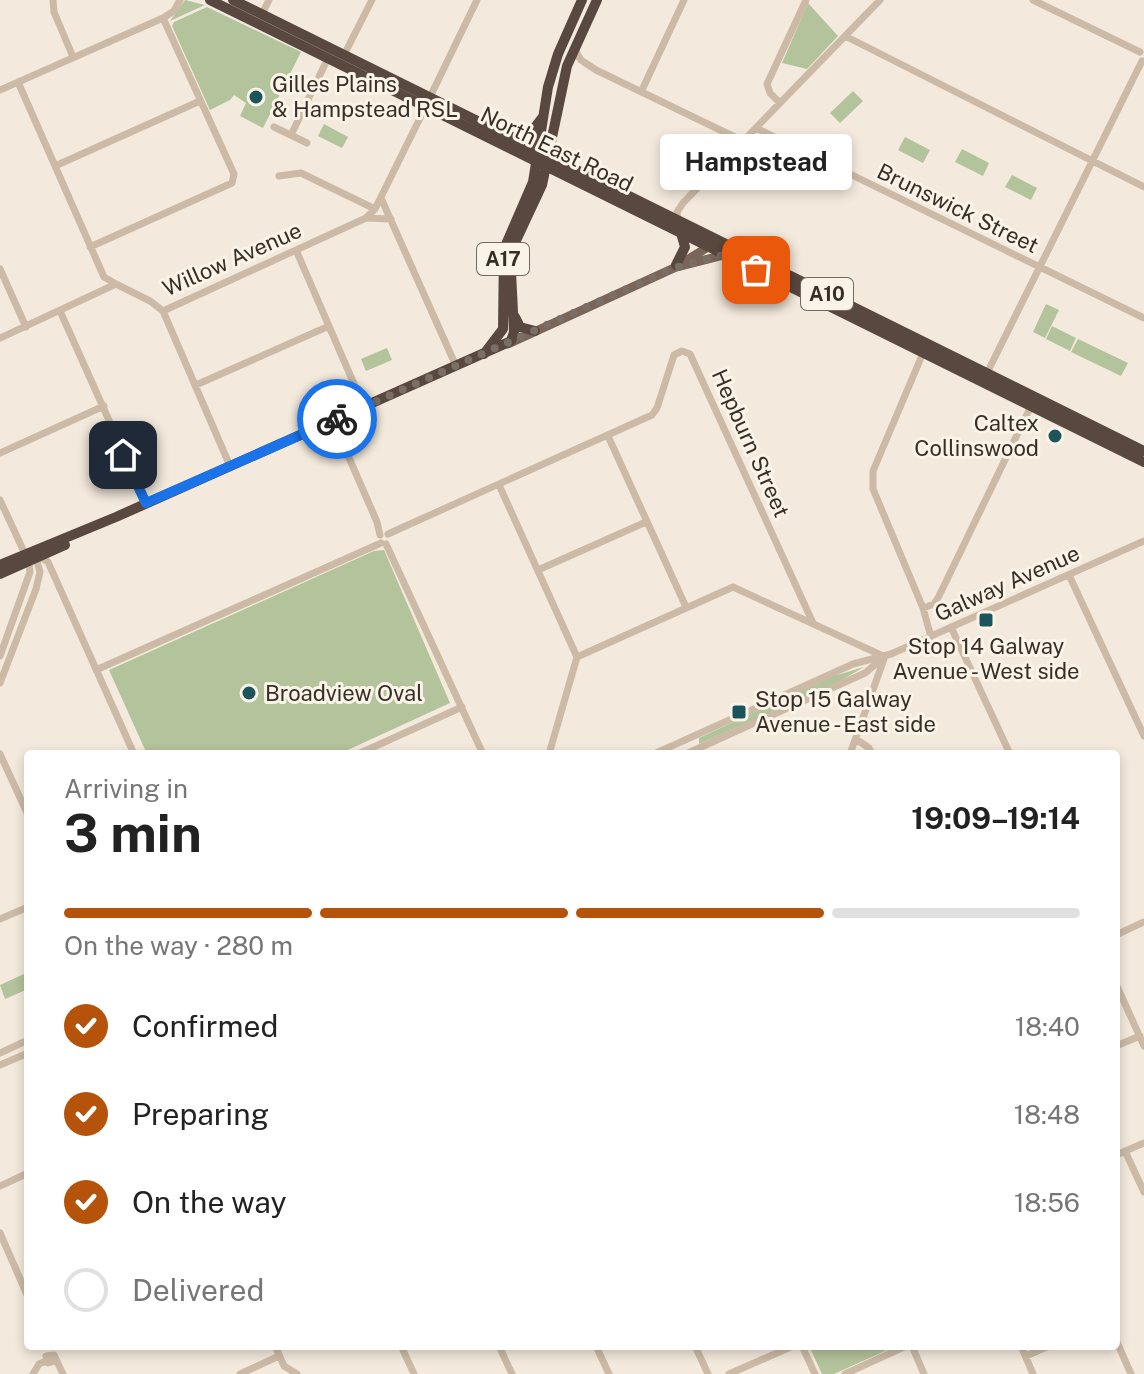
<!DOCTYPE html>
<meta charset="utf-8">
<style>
body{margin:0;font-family:"Public Sans",sans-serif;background:#f2f2f2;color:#222;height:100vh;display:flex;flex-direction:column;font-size:30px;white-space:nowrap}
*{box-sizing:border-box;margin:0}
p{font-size:26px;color:#767676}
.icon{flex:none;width:44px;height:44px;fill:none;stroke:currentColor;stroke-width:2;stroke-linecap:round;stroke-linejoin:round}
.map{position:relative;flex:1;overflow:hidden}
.panel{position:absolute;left:24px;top:750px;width:1096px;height:600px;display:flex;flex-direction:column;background:#fff;border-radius:8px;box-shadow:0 4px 12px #0003}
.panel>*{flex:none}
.pin{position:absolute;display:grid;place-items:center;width:68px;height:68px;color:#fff;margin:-34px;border-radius:16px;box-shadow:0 4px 12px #0006}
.courier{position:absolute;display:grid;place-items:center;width:80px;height:80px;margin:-40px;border:6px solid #1a73e8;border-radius:50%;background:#fff;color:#222;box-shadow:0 2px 10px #0007}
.bubble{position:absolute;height:56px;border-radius:8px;background:#fff;box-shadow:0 4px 12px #0003;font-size:26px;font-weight:700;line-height:56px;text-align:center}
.headline em{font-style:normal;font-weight:700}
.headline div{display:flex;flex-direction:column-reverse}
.headline{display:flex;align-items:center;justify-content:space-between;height:136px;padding:0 40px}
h1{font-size:52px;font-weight:700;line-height:60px}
.bar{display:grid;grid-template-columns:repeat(4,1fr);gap:12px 8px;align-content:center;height:96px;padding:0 40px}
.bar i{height:10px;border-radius:6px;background:#e0e0e0}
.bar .current{background:#b45309}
.bar p{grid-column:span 4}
ol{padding:0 40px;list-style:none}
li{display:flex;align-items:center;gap:24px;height:88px}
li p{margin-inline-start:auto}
li .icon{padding:8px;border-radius:50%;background:#b45309;color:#fff;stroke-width:4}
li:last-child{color:#767676}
li i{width:44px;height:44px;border:4px solid #e0e0e0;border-radius:50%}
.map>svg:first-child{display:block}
.green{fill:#b3c39b}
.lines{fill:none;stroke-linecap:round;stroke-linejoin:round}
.minor{stroke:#ccbaa7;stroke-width:7}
.major{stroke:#7a6558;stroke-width:9}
.highway{stroke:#59483f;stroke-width:10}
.done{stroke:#796f67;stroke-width:8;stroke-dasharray:0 14.4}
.route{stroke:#1a73e8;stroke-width:10}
.poi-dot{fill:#1b545b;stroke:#faf3e8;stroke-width:3}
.labels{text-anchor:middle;stroke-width:6;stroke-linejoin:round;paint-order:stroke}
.shield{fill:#faf3e8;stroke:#726962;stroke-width:2}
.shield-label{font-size:20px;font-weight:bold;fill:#382e28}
.poi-label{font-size:22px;fill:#382e28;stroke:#faf3e8;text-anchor:start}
.street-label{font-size:22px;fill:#382e28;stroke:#faf3e8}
</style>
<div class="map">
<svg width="1144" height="1374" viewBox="0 0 1144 1374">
<rect width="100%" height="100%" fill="#f3e9dc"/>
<path class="green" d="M185,0L205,5L170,21Z
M808,3L838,36L807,69L782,63Z
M207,7L301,52L263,128L240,116L246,103L234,95L230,100L210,110L172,26L174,22Z
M853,91L863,101L840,123L830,113Z
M324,124L348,137L342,148L318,136Z
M905,137L930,150L923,163L898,150Z
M962,149L989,163L983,176L955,162Z
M1012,175L1037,188L1031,200L1005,187Z
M1046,304L1059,310L1045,338L1033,332Z
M1052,326L1076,338L1070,351L1046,339Z
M1078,339L1128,363L1121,376L1071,352Z
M387,348L392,360L366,371L361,359Z
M384,550L450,703L339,754H147L109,670L374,551Z
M864,667L830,687L782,707L781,700L834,676Z
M770,705L775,711L699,744V738Z
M24,974L28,989L5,999L0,985Z
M809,1346H896L834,1374H822Z"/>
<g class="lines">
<path class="minor" d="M53,0L54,12L73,57
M1033,0L1140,52
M262,14L269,0
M845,36L1144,187
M574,49L581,60L596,70L743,141
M344,55L372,0
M18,82L104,277L116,284
M0,90L163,18L174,11L180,0
M642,90L684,0
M430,97L477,0
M780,103L770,93L767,84L806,0
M274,127L307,143
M756,128L1144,318
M291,135L328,58
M55,166L200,101
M279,176L301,173L375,209
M381,198L456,366
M366,218L391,219
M678,221L677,212L683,203L880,0
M90,247L232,183L234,174L163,18
M296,250L364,407
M0,269L26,327
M60,311L146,503
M163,311L230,466
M0,338L116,284L150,301L163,311L366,218L375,209L426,106
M923,353L873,471V489L923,608L931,637
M987,373L1142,61
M196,385L329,326
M333,421L377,522L380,535
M608,436L686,607
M0,453L104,406
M499,485L577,657
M0,500L25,554
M388,534L652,415L657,408L674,355L682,351L690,354L813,623
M386,544L483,754
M39,556L48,562L134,754
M538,570L646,522
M1069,575L1144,736
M923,608L934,604L939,596L1031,406
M951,627L1010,754
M0,656L30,572L29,561
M96,670L381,543
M0,683L36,589L40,572L36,558
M856,739L869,748L872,754
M0,754L28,815
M358,754L462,707
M549,754L577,657L733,587L883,656
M654,754L853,664L891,654L1144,541
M686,754L865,673L883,658
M850,754L884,659
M0,919L28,907
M1116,935L1144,922
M1116,984L1144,1046
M1116,1046L1140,1036
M0,1053L28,1040
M0,1065L28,1053
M1125,1151L1144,1192
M1116,1155L1144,1143
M0,1186L28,1173
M0,1233L28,1297
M1116,1340L1131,1374
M275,1346L284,1366L297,1374
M401,1346L414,1374
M499,1346L512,1374
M596,1346L609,1374
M695,1346L708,1374
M802,1346L815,1374
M912,1346L924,1374
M1021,1346L1033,1374
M1026,1356L1049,1346
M55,1361L48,1363L46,1356L54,1355L63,1374
M33,1374L39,1364L46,1361
M240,1374L279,1356
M729,1374L793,1346
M845,1374L906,1346"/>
<path class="major" d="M677,267L724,255
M508,344L674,268L708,247"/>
<path class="highway" d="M210,0L1144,462
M233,0L1144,451
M511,137C529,140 532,131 542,118
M676,265L685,247L681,233
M515,317L520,327L535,331
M484,354L503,329L504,249L533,182L548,87L558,54L582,0
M0,565L116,517L511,341L514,332L511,272L513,247L542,185L567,66L597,0
M0,574L65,545"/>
</g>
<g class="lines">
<path class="done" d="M337,419L674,268L724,255L756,270"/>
<path class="route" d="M123,455L146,503L337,419"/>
</g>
<g class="poi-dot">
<circle cx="256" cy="97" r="8"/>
<circle cx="1055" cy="436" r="8"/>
<rect x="978" y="612" width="16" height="16" rx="4"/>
<circle cx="249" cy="693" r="8"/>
<rect x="731" y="704" width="16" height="16" rx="4"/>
</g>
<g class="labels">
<g class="shield">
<rect x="477" y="243" width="52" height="32" rx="6"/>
<rect x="801" y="278" width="52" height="32" rx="6"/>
</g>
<g class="shield-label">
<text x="503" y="266">A17</text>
<text x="827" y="301">A10</text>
</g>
<g class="poi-label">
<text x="272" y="92">Gilles Plains<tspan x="272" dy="25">&amp; Hampstead RSL</tspan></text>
<text x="1039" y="431" text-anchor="end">Caltex<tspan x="1039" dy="25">Collinswood</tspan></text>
<text x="986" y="654" text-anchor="middle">Stop 14 Galway<tspan x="986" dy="25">Avenue - West side</tspan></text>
<text x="265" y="701">Broadview Oval</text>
<text x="755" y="707">Stop 15 Galway<tspan x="755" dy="25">Avenue - East side</tspan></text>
</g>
<g class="street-label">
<text transform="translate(557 149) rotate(26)" y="8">North East Road</text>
<text transform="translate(958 208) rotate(26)" y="8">Brunswick Street</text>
<text transform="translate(232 259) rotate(-24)" y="8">Willow Avenue</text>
<text transform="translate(751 443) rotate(66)" y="8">Hepburn Street</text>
<text transform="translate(1007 583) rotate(-24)" y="8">Galway Avenue</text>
</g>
</g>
</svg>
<div class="pin" style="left:756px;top:270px;background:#ea580c"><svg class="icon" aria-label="bag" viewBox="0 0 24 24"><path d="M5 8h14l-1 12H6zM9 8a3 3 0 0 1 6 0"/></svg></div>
<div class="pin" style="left:123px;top:455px;background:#1f2937"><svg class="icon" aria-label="home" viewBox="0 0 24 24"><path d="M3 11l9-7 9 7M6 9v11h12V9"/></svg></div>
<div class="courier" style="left:337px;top:419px"><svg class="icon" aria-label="bike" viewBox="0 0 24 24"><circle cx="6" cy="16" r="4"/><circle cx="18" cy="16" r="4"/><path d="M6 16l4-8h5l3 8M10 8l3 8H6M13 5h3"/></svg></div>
<div class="bubble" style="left:660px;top:134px;width:192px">Hampstead</div>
<section class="panel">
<div class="headline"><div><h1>3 min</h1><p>Arriving in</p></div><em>19:09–19:14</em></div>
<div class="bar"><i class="current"></i><i class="current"></i><i class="current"></i><i></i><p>On the way · 280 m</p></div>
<ol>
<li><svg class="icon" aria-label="check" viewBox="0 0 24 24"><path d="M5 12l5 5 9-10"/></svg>Confirmed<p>18:40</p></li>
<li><svg class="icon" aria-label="check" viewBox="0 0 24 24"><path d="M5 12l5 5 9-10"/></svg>Preparing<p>18:48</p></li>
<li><svg class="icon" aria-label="check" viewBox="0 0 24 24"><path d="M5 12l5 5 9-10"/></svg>On the way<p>18:56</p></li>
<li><i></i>Delivered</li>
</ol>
</section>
</div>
